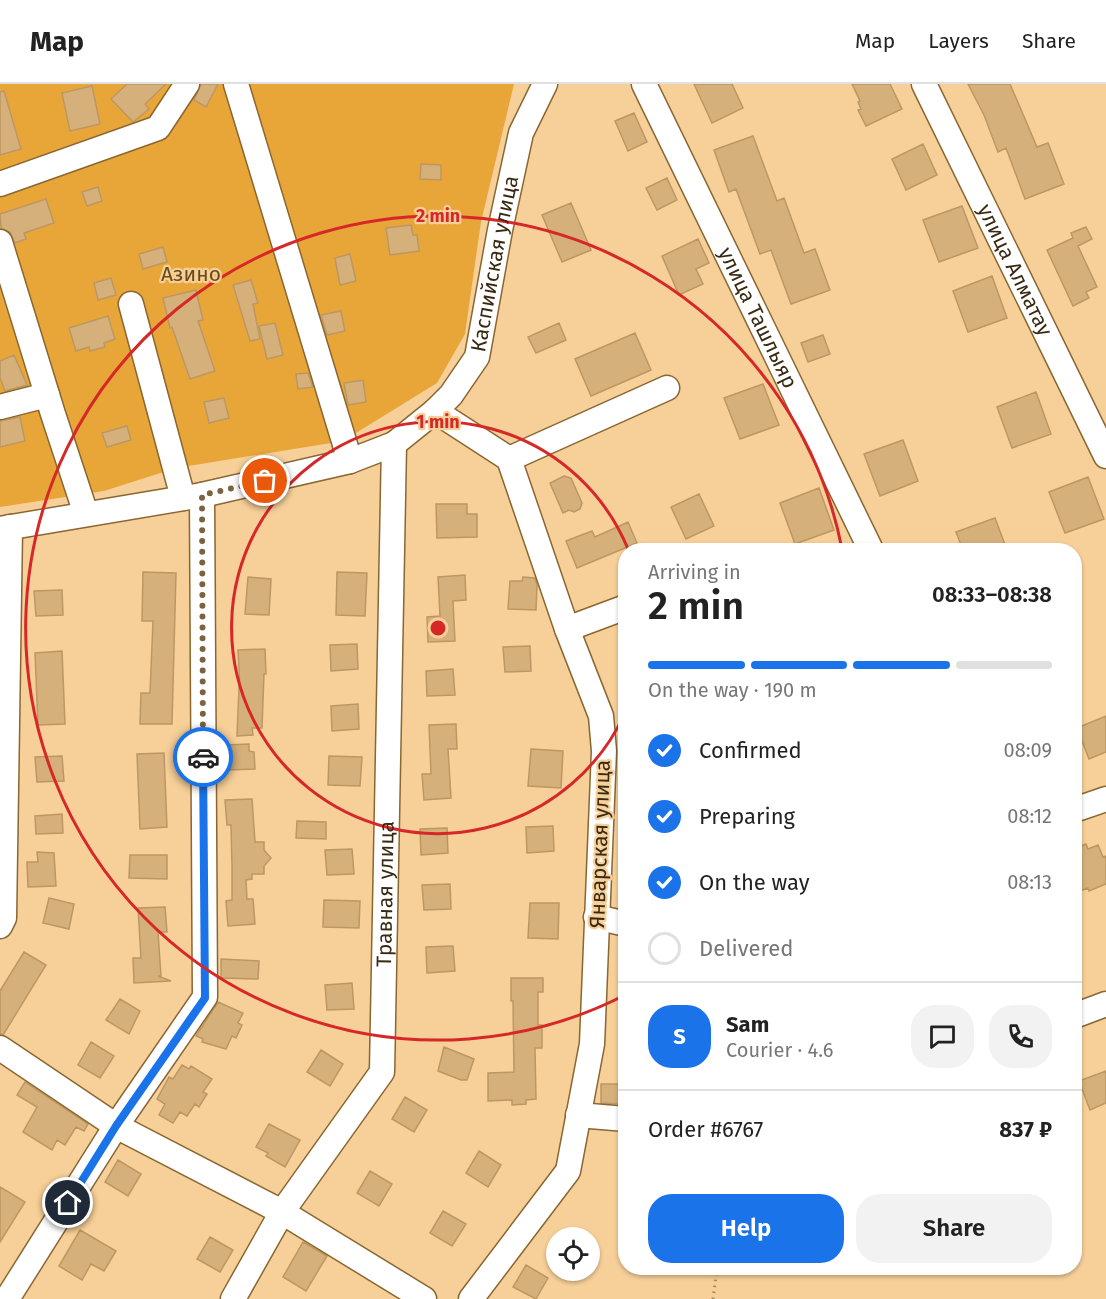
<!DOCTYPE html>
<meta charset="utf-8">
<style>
body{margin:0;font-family:"Fira Sans",sans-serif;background:#f2f2f2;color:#222;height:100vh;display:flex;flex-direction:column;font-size:22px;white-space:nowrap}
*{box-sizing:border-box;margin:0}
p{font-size:20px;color:#767676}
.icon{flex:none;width:33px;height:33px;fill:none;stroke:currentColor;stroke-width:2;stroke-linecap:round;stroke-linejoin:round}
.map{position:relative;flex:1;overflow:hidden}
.side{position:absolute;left:618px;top:459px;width:464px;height:732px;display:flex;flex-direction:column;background:#fff;border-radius:24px;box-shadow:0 2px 4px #0004}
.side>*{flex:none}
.tools{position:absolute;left:546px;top:1143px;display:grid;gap:12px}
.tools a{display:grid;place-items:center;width:54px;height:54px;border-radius:50%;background:#fff;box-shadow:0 2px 4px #0004;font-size:30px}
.pin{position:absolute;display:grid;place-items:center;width:51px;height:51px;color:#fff;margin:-26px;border:3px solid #fff;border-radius:50%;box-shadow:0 2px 6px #0007}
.courier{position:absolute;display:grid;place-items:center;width:60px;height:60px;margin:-30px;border:4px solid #1a73e8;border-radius:50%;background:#fff;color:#222;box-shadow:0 2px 8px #0007}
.summary em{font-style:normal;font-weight:600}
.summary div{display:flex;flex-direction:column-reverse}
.summary{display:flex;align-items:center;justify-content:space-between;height:102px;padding:0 30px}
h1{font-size:39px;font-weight:600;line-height:45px}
.bar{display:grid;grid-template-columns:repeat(4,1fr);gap:9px 6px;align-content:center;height:72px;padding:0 30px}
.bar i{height:8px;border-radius:4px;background:#e0e0e0}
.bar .current{background:#1a73e8}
.bar p{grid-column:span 4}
.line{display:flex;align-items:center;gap:15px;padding:0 30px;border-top:2px solid #e0e0e0}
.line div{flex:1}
.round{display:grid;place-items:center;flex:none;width:63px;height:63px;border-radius:24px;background:#f2f2f2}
ol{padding:0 30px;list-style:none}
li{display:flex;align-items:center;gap:18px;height:66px}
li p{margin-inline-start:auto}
li .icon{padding:6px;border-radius:50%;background:#1a73e8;color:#fff;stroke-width:4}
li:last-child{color:#767676}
li i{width:33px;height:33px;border:3px solid #e0e0e0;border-radius:50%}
.primary-button{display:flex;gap:12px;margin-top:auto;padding:12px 30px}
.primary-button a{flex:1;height:69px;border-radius:24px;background:#1a73e8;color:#fff;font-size:24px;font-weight:600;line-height:69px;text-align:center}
.primary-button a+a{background:#f2f2f2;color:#222}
header{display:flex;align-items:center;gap:36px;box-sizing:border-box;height:84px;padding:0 30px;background:#fff;border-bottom:2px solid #e0e0e0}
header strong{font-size:28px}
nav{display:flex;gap:33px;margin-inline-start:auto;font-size:21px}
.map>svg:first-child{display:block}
.green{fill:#e8a638}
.building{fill:#d6b07a;stroke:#bd9762;stroke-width:1.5}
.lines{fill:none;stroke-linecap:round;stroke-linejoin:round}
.minor-casing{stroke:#8a6631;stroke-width:27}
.path{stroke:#a4875e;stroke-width:3;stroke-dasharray:1.5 4.5;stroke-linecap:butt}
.minor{stroke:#fff;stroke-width:24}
.done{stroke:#7b6342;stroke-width:6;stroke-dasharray:0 10.8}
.route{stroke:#1a73e8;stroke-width:8}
.ring{fill:none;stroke:#d62828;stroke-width:3}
.labels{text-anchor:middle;stroke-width:4.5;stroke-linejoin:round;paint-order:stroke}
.street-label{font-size:21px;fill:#382913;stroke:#f7cf98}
.park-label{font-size:21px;fill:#6a4b1a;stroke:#f7cf98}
.centre{fill:#d62828;stroke:#f7cf98;stroke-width:3}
.ring-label{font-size:18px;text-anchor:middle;font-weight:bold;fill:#d62828;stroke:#f7cf98;stroke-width:4.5;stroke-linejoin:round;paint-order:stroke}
</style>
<header>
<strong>Map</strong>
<nav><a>Map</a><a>Layers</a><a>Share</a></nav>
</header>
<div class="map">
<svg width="1106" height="1215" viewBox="0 0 1106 1215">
<rect width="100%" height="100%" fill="#f7cf98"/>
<path class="green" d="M0,0H514L481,138L465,250L437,299L343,357L176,384L104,407L0,423Z"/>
<path class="building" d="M127,0H166L145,20L149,25L133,38L111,15Z
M201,0H218L206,23L194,16Z
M694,0H732L743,24L712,39Z
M852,0H890L902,25L866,42L858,26L861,25L858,18L860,17Z
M968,0H1010L1037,63L1048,59L1064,100L1025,115L1006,64L998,68L984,31Z
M92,2L100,40L70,47L62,9Z
M4,7L21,65L0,71V8Z
M634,29L647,58L628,67L615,37Z
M753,52L777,117L784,114L804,169L815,165L830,206L791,220L771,166L760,170L736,105L729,108L714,66Z
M923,60L937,91L906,106L892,75Z
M421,80L441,81V96L420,95Z
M667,94L677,116L657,126L646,104Z
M98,103L102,117L87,122L82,108Z
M46,115L54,139L24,149L26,155L15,159L10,148L1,144L0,130Z
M571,119L591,166L562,178L542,131Z
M962,122L978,164L939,178L923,136Z
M411,141L413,151H417L419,167L390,171L386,144Z
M1086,143L1092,155L1078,162L1097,203L1086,208L1089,214L1073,222L1047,166L1073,154L1071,149Z
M698,155L709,179L696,185L703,200L679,211L662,172Z
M163,163L167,178L143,185L139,170Z
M350,170L356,197L340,201L335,174Z
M992,192L1007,234L968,248L953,207Z
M111,194L116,211L98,216L94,199Z
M251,196L258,219L253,220L260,255L250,257L233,201Z
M196,206L203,236L198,237L215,287L190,295L172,243L170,244L163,214Z
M341,227L345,247L327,251L321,231Z
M108,232L115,255L104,259L105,263L90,267L89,263L76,267L69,244Z
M275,239L283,271L267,275L259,242Z
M559,239L566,256L536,269L528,253Z
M635,249L651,286L591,312L575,275Z
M823,251L830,270L808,278L801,259Z
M14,271L27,301L5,307L0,294V277Z
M308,289L313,303L298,305L296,290Z
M363,296L366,318L348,321L344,299Z
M763,300L779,341L740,355L724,314Z
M1036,308L1051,350L1012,364L997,323Z
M224,314L229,334L209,339L204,318Z
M20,333L25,357L0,363V337Z
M127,342L131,356L107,363L102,349Z
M903,356L918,397L880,412L864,370Z
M564,392L571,394L582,419L580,425L574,428L569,426L563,429L550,399Z
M1088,393L1104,435L1065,449L1049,408Z
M819,404L834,446L795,460L780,419Z
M699,410L714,442L686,455L671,423Z
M436,420H467V430H477V453L437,454Z
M995,434L1007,466H963L956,448Z
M628,438L637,459L577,484L566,457L592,447L595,453Z
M143,488L176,489L172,640H140L141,609H150L153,537H142Z
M337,488L367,489L365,532L336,531Z
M465,491L466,516L453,517L455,557L428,558L427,533L440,532L438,493Z
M248,493L271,495L269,531L245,530Z
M523,493L535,494L537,501L536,526L508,525L510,497H522Z
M62,506L63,531L36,532L34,507Z
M357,560L358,585L331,587L330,561Z
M530,562L531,587L505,588L503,563Z
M265,565L266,590H264L262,644H252L253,651L237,652L239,603L240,604L238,566Z
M62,567L65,640L38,641L35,569Z
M453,585L455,611L427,612L426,587Z
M358,620L359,645L332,647L331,622Z
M1106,632V668L1089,675L1077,644Z
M456,640L457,665H448L451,714L424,716L422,690H431L429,641Z
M249,660V667L254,668L255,685L228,686L226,661Z
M531,665L563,667L561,704L528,702Z
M164,669L167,743L140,745L137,670Z
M62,672L64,697L37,698L35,673Z
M329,672L362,673L360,702L328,701Z
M252,715L255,758H264V766L271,774L264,782V790H252V795L246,796L247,815H253L255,840L228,842L226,817L232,816V783L231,741H227L225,716Z
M62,730L63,749L36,750L35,732Z
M297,737L326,738V755L296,754Z
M553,742L554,767L527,769L526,743Z
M447,744L448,769L421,771L420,745Z
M1086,760L1088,765L1098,761L1103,773L1106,772V800L1089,807L1088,804L1074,809V765Z
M352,765L354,790L327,791L325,766Z
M37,768L54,769L56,802L28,803L27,778H38Z
M130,771H167V795L129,794Z
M450,800L451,825L424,826L422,801Z
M49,814L74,820L69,845L43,839Z
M324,816L360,817L359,844L323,843Z
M530,819H559L558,855L528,854Z
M165,823L167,848H158L161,892H158L171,897L134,899L133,874H141L138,824Z
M453,862L455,887L427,889L426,863Z
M24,868L46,881L3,951L0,950V907Z
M221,875L259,877L258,895L221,894Z
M511,894H543V908H538V941H542V964H535L536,1015L526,1016V1020L512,1021V1016L488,1017V989L514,988L513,917H511Z
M352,899L354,925L327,926L325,901Z
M120,915L140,927L129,950L106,936Z
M218,918L243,929L238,939L242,941L236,954L232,952L226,965L202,958L203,955L196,952Z
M91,958L114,972L100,994L78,981Z
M444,963L474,975L467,996H461L438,987Z
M321,966L343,980L330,1002L307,988Z
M182,981L189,985L191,982L212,995L203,1008L207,1010L199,1023L195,1020L187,1032L180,1028L173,1039L159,1031L165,1020L157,1015L169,993L173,995Z
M1106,987V1019L1090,1026L1079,997Z
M25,998L88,1040L84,1047L76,1043L65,1061L57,1056L52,1066L23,1048L37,1023L17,1011Z
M601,1000H623V1020L601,1019Z
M405,1013L427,1026L414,1048L392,1035Z
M269,1040L300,1056L285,1083L266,1072L268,1069L256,1063Z
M479,1067L501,1081L488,1103L466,1089Z
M118,1076L141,1090L128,1112L105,1098Z
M370,1087L392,1100L379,1122L357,1109Z
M0,1103L25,1118L0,1158Z
M443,1127L466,1140L452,1162L430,1149Z
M80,1146L116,1167L104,1187L91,1180L82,1196L59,1182Z
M210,1153L233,1166L220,1188L197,1175Z
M303,1158L327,1172L306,1207L283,1193Z
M526,1181L548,1194L536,1215L513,1203Z"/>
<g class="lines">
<defs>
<g id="minor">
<path d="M236,0L350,377"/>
<path id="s1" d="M644,0L871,466"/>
<path id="s2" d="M924,0L1106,372"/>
<path d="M0,100L158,44L187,0"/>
<path d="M0,158L53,330L86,430"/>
<path d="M131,220L183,414"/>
<path d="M0,323L47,311"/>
<path d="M435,327L509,375L567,545L601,632L604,667L592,960L568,1087L471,1215"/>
<path d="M509,375L667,304"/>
<path id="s3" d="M0,445L202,411L350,377L394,360L435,327L451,311L477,273L500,146L521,49L545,0"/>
<path d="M567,545L626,523"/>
<path d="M1074,726L1106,715"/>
<path d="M596,833L626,840"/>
<path d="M0,842L4,834L10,443"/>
<path d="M1074,932L1106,920"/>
<path d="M0,964L116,1042L282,1128L424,1215"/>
<path d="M578,1031L626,1035"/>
<path d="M7,1215L116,1042L205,913L202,411"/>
<path id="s4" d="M233,1215L282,1128L382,988L394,360"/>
</g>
</defs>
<use href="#minor" class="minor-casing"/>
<path class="path" d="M713,1215L717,1184"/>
<use href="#minor" class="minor"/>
</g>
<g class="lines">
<path class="done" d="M203,673L202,411L265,397"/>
<path class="route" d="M68,1119L116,1042L205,914L203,673"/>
</g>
<g class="ring">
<path d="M625 629A206 206 0 1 1 628 465"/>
<path d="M625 911A412 412 0 1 1 842 465"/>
</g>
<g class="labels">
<g class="street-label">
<text dy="7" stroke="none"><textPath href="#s3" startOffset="620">Каспийская улица</textPath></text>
<text dy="7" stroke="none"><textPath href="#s2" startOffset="207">улица Алматау</textPath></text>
<text dy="7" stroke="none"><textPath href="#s1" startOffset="260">улица Ташлыяр</textPath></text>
<text transform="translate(600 760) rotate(-88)" y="7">Январская улица</text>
<text dy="7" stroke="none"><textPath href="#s4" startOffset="450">Травная улица</textPath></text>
</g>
<g class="park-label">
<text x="191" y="197">Азино</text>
</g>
</g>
<circle cx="438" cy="544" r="9" class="centre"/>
<g class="ring-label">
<text x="438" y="138">2 min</text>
<text x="438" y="344">1 min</text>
</g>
</svg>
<div class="tools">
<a><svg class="icon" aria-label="locate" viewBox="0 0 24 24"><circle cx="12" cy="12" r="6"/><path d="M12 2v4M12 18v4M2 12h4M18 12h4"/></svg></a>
</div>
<div class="pin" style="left:265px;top:397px;background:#ea580c"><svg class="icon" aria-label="bag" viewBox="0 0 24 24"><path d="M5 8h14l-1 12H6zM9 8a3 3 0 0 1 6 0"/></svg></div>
<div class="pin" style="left:68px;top:1119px;background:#1f2937"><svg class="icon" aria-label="home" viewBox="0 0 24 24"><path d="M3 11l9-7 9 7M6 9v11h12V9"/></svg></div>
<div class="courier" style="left:203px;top:673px"><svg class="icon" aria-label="car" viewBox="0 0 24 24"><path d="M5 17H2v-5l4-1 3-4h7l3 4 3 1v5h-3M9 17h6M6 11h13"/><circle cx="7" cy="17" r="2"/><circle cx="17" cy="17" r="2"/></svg></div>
<section class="side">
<div class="summary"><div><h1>2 min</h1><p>Arriving in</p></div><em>08:33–08:38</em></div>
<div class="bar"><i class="current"></i><i class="current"></i><i class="current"></i><i></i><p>On the way · 190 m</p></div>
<ol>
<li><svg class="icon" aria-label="check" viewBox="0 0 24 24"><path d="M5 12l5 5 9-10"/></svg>Confirmed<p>08:09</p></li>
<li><svg class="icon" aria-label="check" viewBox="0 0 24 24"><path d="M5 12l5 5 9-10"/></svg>Preparing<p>08:12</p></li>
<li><svg class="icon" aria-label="check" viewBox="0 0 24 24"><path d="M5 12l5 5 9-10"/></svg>On the way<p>08:13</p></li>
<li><i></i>Delivered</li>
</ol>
<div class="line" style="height:108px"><b class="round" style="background:#1a73e8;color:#fff">S</b><div><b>Sam</b><p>Courier · 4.6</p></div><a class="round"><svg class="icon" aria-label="chat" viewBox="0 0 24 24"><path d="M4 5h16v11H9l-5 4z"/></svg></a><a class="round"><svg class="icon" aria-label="phone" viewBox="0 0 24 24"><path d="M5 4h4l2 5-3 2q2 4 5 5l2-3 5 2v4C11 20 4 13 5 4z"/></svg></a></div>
<div class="line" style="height:78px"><div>Order #6767</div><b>837 ₽</b></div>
<div class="primary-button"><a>Help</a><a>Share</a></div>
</section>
</div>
